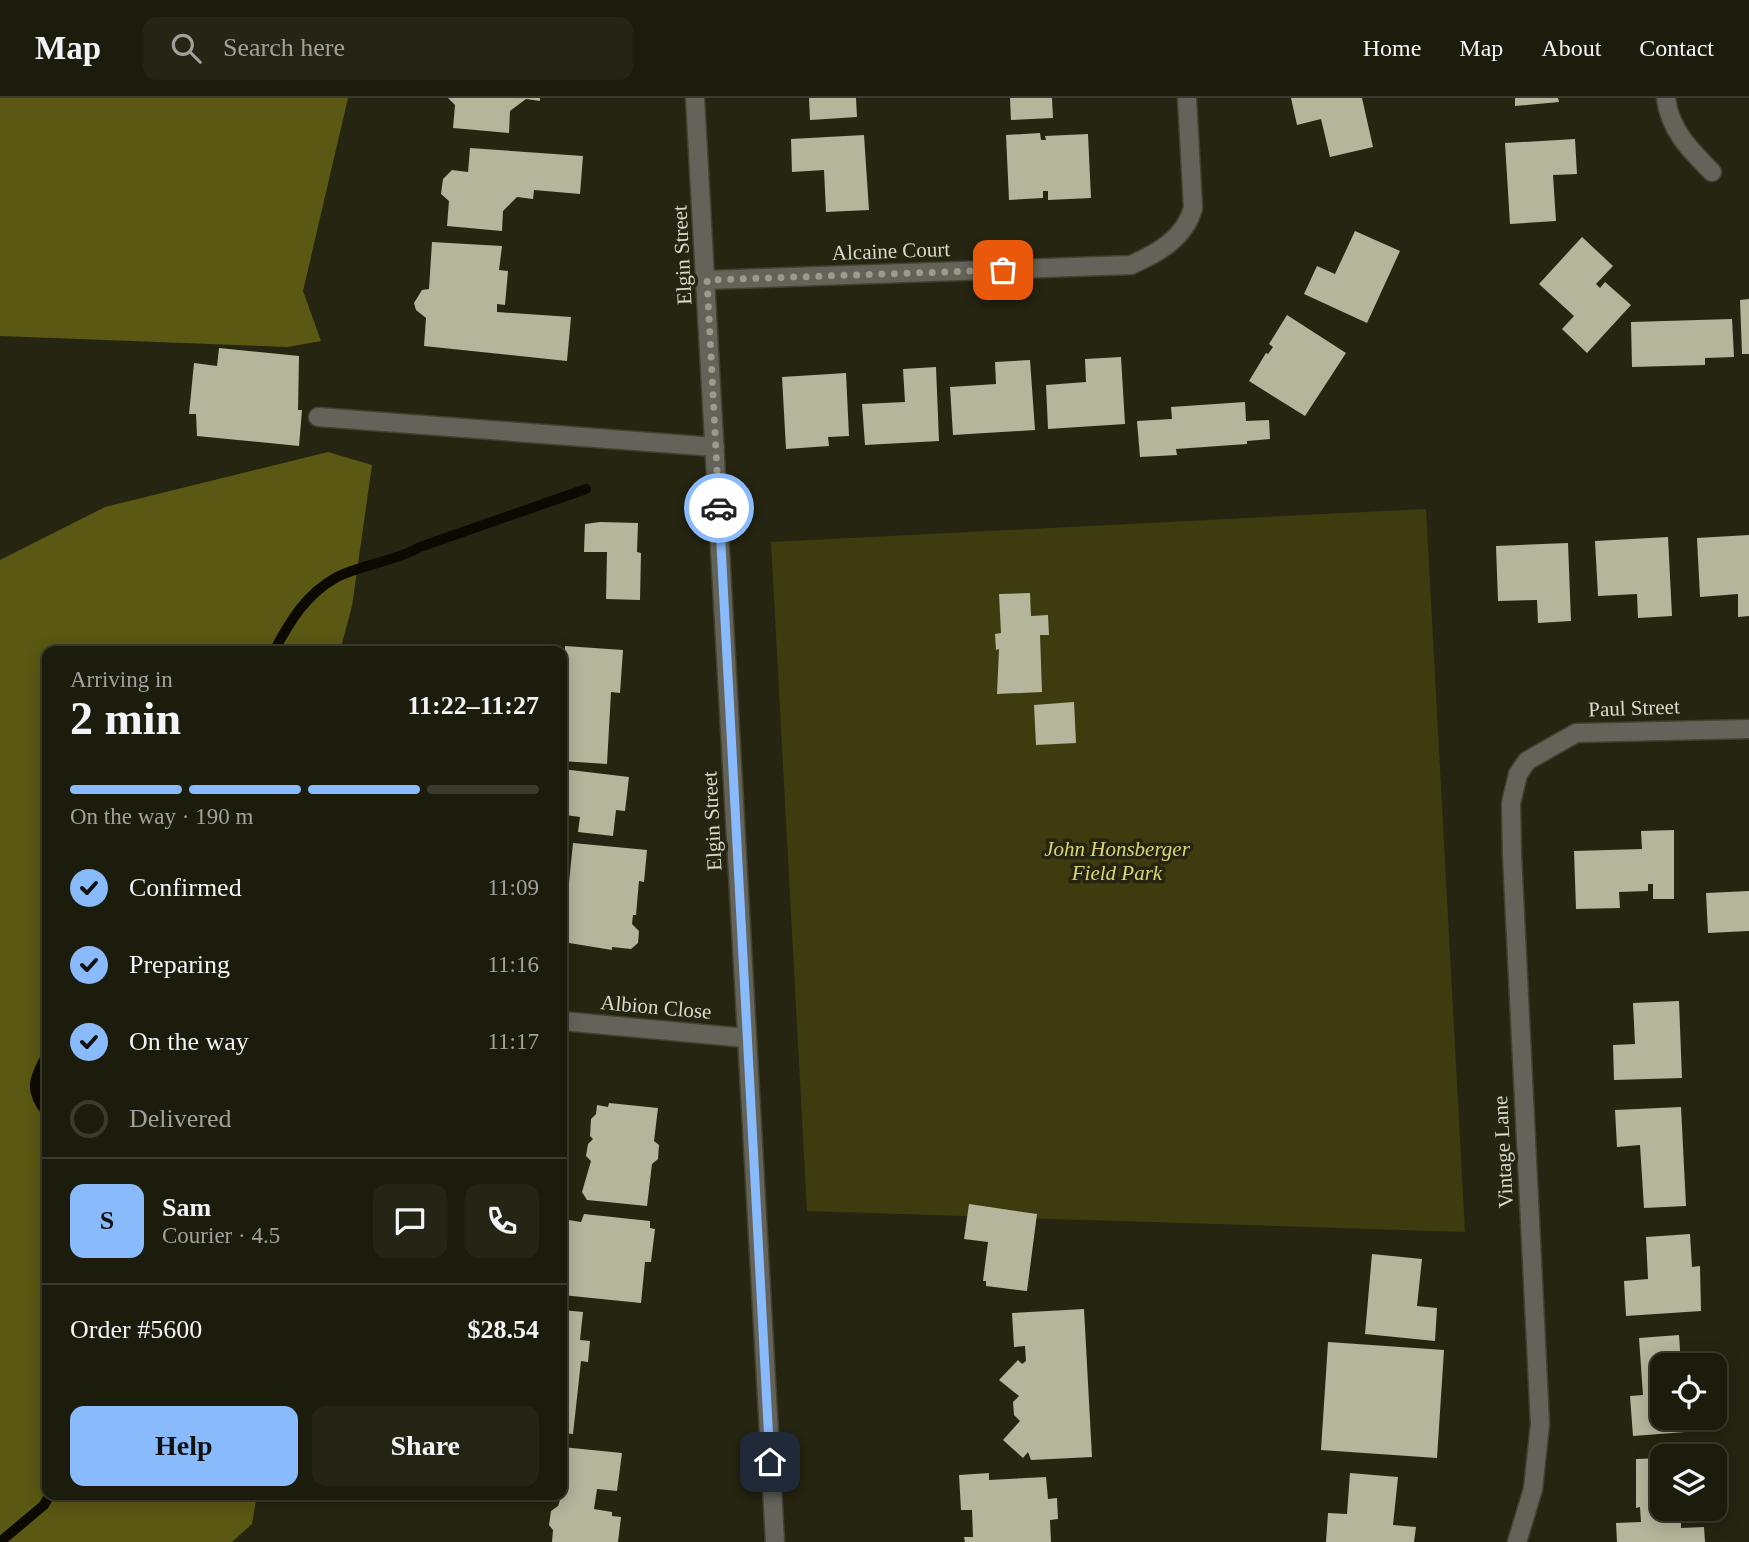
<!DOCTYPE html>
<meta charset="utf-8">
<style>
body{margin:0;font-family:"Times New Roman",serif;background:#252516;color:#f1f3f6;height:100vh;display:flex;flex-direction:column;font-size:26px;white-space:nowrap}
*{box-sizing:border-box;margin:0}
p{font-size:23px;color:#a0a19d}
.icon{flex:none;width:38px;height:38px;fill:none;stroke:currentColor;stroke-width:2;stroke-linecap:round;stroke-linejoin:round}
.map{position:relative;flex:1;overflow:hidden}
.details{position:absolute;left:42px;top:548px;width:525px;height:854px;display:flex;flex-direction:column;background:#1c1c0d;border-radius:14px;box-shadow:0 4px 18px #0003,0 0 0 2px #3a3a2e}
.details>*{flex:none}
.controls{position:absolute;left:1650px;top:1255px;display:grid;gap:14px}
.controls a{display:grid;place-items:center;width:77px;height:77px;border-radius:14px;background:#1c1c0d;box-shadow:0 4px 18px #0003,0 0 0 2px #3a3a2e;font-size:35px}
.pin{position:absolute;display:grid;place-items:center;width:60px;height:60px;color:#fff;margin:-30px;border-radius:14px;box-shadow:0 4px 10px #0006}
.courier{position:absolute;display:grid;place-items:center;width:70px;height:70px;margin:-35px;border:5px solid #89bafc;border-radius:50%;background:#fff;color:#222;box-shadow:0 2px 9px #0007}
.headline em{font-style:normal;font-weight:800}
.headline div{display:flex;flex-direction:column-reverse}
.headline{display:flex;align-items:center;justify-content:space-between;height:119px;padding:0 28px}
h1{font-size:46px;font-weight:800;line-height:52px}
.bar{display:grid;grid-template-columns:repeat(4,1fr);gap:10px 7px;align-content:center;height:84px;padding:0 28px}
.bar i{height:9px;border-radius:5px;background:#3a3a2e}
.bar .current{background:#89bafc}
.bar p{grid-column:span 4}
.line{display:flex;align-items:center;gap:18px;padding:0 28px;border-top:2px solid #3a3a2e}
.line div{flex:1}
.round{display:grid;place-items:center;flex:none;width:74px;height:74px;border-radius:14px;background:#252516}
ol{padding:0 28px;list-style:none}
li{display:flex;align-items:center;gap:21px;height:77px}
li p{margin-inline-start:auto}
li .icon{padding:7px;border-radius:50%;background:#89bafc;color:#111;stroke-width:4}
li:last-child{color:#a0a19d}
li i{width:38px;height:38px;border:4px solid #3a3a2e;border-radius:50%}
.primary-button{display:flex;gap:14px;margin-top:auto;padding:14px 28px}
.primary-button a{flex:1;height:80px;border-radius:14px;background:#89bafc;color:#111;font-size:28px;font-weight:800;line-height:80px;text-align:center}
.primary-button a+a{background:#252516;color:#f1f3f6}
header{display:flex;align-items:center;gap:42px;box-sizing:border-box;height:98px;padding:0 35px;background:#1c1c0d;border-bottom:2px solid #3a3a2e}
header strong{font-size:33px}
nav{display:flex;gap:38px;margin-inline-start:auto;font-size:24px}
.search{width:490px;height:63px;background:#252516;display:flex;align-items:center;gap:18px;box-sizing:border-box;padding:0 24px;border-radius:14px;color:#a0a19d;font-size:26px}
.map>svg:first-child{display:block}
.green{fill:#3e3c0f}
.forest{fill:#5b5813}
.lines{fill:none;stroke-linecap:round;stroke-linejoin:round}
.stream{stroke:#0c0a00;stroke-width:10}
.building{fill:#b5b59c}
.minor-casing{stroke:#43422f;stroke-width:21}
.minor{stroke:#636359;stroke-width:18}
.done{stroke:#9b9b8b;stroke-width:7;stroke-dasharray:0 12.6}
.route{stroke:#89bafc;stroke-width:9}
.labels{text-anchor:middle;stroke-width:7;stroke-linejoin:round;paint-order:stroke}
.street-label{font-size:21px;fill:#dadacd;stroke:#262511}
.park-label{font-size:21px;font-style:italic;fill:#dad678;stroke:#262511}
</style>
<header>
<strong>Map</strong>
<div class="search"><svg class="icon" aria-label="search" viewBox="0 0 24 24"><circle cx="10" cy="10" r="6"/><path d="M15 15l6 6"/></svg>Search here</div>
<nav><a>Home</a><a>Map</a><a>About</a><a>Contact</a></nav>
</header>
<div class="map">
<svg width="1749" height="1444" viewBox="0 0 1749 1444">
<rect width="100%" height="100%" fill="#262511"/>
<path class="green" d="M1426,411L1465,1134L807,1113L771,444Z"/>
<path class="forest" d="M0,0H348L303,193L321,243L288,249L0,238Z
M328,354L372,367L352,508L340,553H47V1396L257,1397L252,1426L232,1444H0V462L105,409Z"/>
<g class="lines">
<path class="stream" d="M274,553C290,523 306,496 337,479C363,466 394,464 420,449L586,391
M47,957C33,981 29,993 47,1015
M0,1444L44,1407L50,1396"/>
</g>
<path class="building" d="M448,0H540V3L526,1L510,13L509,35L453,30L455,7Z
M809,0H856L857,19L810,22Z
M1010,0H1052L1053,20L1011,22Z
M1291,0H1362L1373,49L1330,59L1321,21L1297,27Z
M1515,0H1558L1559,4L1515,8Z
M1040,35L1041,42H1046L1045,38L1088,36L1091,100L1048,102V93H1043V100L1009,102L1006,37Z
M864,37L869,112L826,114L824,72L792,74L791,41Z
M1575,41L1577,76L1553,77L1556,123L1510,126L1505,45Z
M470,50L583,58L580,96L534,92L533,101L517,99L503,113L502,133L447,128L449,103L441,96L443,81L452,72L468,74Z
M1355,133L1400,153L1367,225L1304,196L1317,168L1335,176Z
M1582,139L1613,168L1596,186L1600,190L1605,184L1631,207L1587,255L1562,231L1574,218L1539,186Z
M432,144L502,148L499,172L508,173L505,207L497,206V214L571,219L567,263L424,248L426,220L416,212L414,205L422,192L429,191Z
M1749,201V256H1742L1740,202Z
M1287,217L1346,255L1305,318L1249,283L1266,255L1268,256L1273,249L1269,246Z
M1732,221L1734,259L1705,260V267L1632,269L1631,224Z
M219,250L299,258L298,312H302L299,348L197,338L196,316H189L194,265L217,268Z
M1121,259L1125,326L1048,331L1046,287L1086,284L1085,261Z
M1030,262L1035,332L953,337L950,289L996,286L995,264Z
M936,269L939,343L865,347L862,306L905,304L903,271Z
M846,275L849,338L828,339L829,348L786,351L782,279Z
M1245,304L1246,323L1269,322L1270,341L1247,343V346L1176,351L1177,357L1140,359L1137,323L1172,321L1171,309Z
M600,424L638,425L637,454L641,455L640,502L606,501L607,454H584L585,426Z
M1749,437V518L1738,519V496L1700,499L1697,440Z
M1668,439L1672,518L1638,520L1637,496L1598,498L1595,443Z
M1568,445L1571,523L1538,525L1537,502L1498,503L1496,448Z
M1030,495L1031,518L1048,517L1049,537H1040L1042,594L997,596L999,551L996,552L995,536L1001,535L999,496Z
M565,548L623,552L620,595L611,594L607,666L562,663Z
M1074,604L1076,645L1036,647L1034,607Z
M562,671L629,679L625,713L616,712L613,738L578,734L580,719L565,717V721H562Z
M1674,732V801H1653V786H1648V793L1619,794L1620,810L1576,811L1574,753L1642,751L1641,733Z
M573,745L647,752L644,784L639,783L636,817H633L632,826L639,833L638,845L631,851L612,849V852L563,844Z
M1749,793V833L1708,835L1706,795Z
M1679,903L1682,980L1614,982L1613,947L1635,946L1633,905Z
M609,1005L658,1010L654,1043L659,1047L658,1061L652,1066L647,1108L587,1102L582,1094L591,1063L586,1058L588,1046L593,1041L590,1038L591,1021L596,1016L597,1007L608,1009Z
M1681,1009L1686,1108L1644,1110L1640,1047L1617,1049L1615,1012Z
M969,1106L1037,1116L1027,1193L986,1188V1183H983L988,1144L964,1141Z
M584,1116L650,1123V1130L655,1131L651,1164H645L641,1205L562,1197V1121L581,1124Z
M1690,1136L1692,1169L1700,1168L1701,1213L1626,1218L1624,1183L1648,1181L1646,1139Z
M1372,1156L1422,1161L1417,1208L1437,1210L1435,1243L1365,1236Z
M1084,1211L1092,1359L1031,1362L1028,1354L1023,1360L1003,1342L1020,1323L1014,1317L1013,1304L1019,1298L999,1282L1018,1262L1022,1266L1026,1263L1025,1248L1014,1249L1012,1215Z
M562,1212L583,1214L580,1242L590,1243L588,1264L581,1263L573,1336L562,1335Z
M1679,1237L1681,1267H1662V1320H1698L1699,1333L1633,1338L1630,1298L1643,1297L1639,1240Z
M1328,1244L1444,1252L1437,1360L1321,1352Z
M562,1349L622,1355L617,1393L597,1391L594,1411L612,1414V1418L621,1419L618,1444H552L553,1432L549,1427L551,1413L558,1408L562,1396Z
M1662,1360V1410H1681V1430L1704,1429L1705,1444H1617L1616,1425L1641,1424L1640,1409L1636,1410V1361Z
M989,1375V1382L1046,1379L1048,1401L1057,1400L1058,1421L1050,1422L1051,1444H965L964,1439H973L972,1412H961L959,1377Z
M1350,1375L1398,1379L1393,1427L1416,1429L1414,1444H1326L1328,1415L1347,1416Z"/>
<g class="lines">
<defs>
<path id="minor" d="M695,0L775,1444
M1666,0C1669,31 1691,53 1712,74
M707,182L1131,167C1158,155 1185,140 1193,110L1187,0
M318,319L715,349
M562,923L746,940
M1517,1444L1533,1391L1540,1326L1512,757L1511,705L1518,676L1527,663L1576,635L1749,631"/>
</defs>
<use href="#minor" class="minor-casing"/>
<use href="#minor" class="minor"/>
</g>
<g class="lines">
<path class="done" d="M719,410L707,182L1003,172"/>
<path class="route" d="M719,410L770,1364"/>
</g>
<g class="labels">
<g class="street-label">
<text transform="translate(891 153) rotate(-2)" y="7">Alcaine Court</text>
<text transform="translate(682 157) rotate(-93)" y="7">Elgin Street</text>
<text transform="translate(1634 610) rotate(-2)" y="7">Paul Street</text>
<text transform="translate(712 723) rotate(-93)" y="7">Elgin Street</text>
<text transform="translate(656 909) rotate(5)" y="7">Albion Close</text>
<text transform="translate(1503 1054) rotate(-93)" y="7">Vintage Lane</text>
</g>
<g class="park-label">
<text x="1117" y="758">John Honsberger<tspan x="1117" dy="24">Field Park</tspan></text>
</g>
</g>
</svg>
<div class="controls">
<a><svg class="icon" aria-label="locate" viewBox="0 0 24 24"><circle cx="12" cy="12" r="6"/><path d="M12 2v4M12 18v4M2 12h4M18 12h4"/></svg></a>
<a><svg class="icon" aria-label="layers" viewBox="0 0 24 24"><path d="M12 4l9 5-9 5-9-5zM3 14l9 5 9-5"/></svg></a>
</div>
<div class="pin" style="left:1003px;top:172px;background:#ea580c"><svg class="icon" aria-label="bag" viewBox="0 0 24 24"><path d="M5 8h14l-1 12H6zM9 8a3 3 0 0 1 6 0"/></svg></div>
<div class="pin" style="left:770px;top:1364px;background:#1f2937"><svg class="icon" aria-label="home" viewBox="0 0 24 24"><path d="M3 11l9-7 9 7M6 9v11h12V9"/></svg></div>
<div class="courier" style="left:719px;top:410px"><svg class="icon" aria-label="car" viewBox="0 0 24 24"><path d="M5 17H2v-5l4-1 3-4h7l3 4 3 1v5h-3M9 17h6M6 11h13"/><circle cx="7" cy="17" r="2"/><circle cx="17" cy="17" r="2"/></svg></div>
<section class="details">
<div class="headline"><div><h1>2 min</h1><p>Arriving in</p></div><em>11:22–11:27</em></div>
<div class="bar"><i class="current"></i><i class="current"></i><i class="current"></i><i></i><p>On the way · 190 m</p></div>
<ol>
<li><svg class="icon" aria-label="check" viewBox="0 0 24 24"><path d="M5 12l5 5 9-10"/></svg>Confirmed<p>11:09</p></li>
<li><svg class="icon" aria-label="check" viewBox="0 0 24 24"><path d="M5 12l5 5 9-10"/></svg>Preparing<p>11:16</p></li>
<li><svg class="icon" aria-label="check" viewBox="0 0 24 24"><path d="M5 12l5 5 9-10"/></svg>On the way<p>11:17</p></li>
<li><i></i>Delivered</li>
</ol>
<div class="line" style="height:126px"><b class="round" style="background:#89bafc;color:#111">S</b><div><b>Sam</b><p>Courier · 4.5</p></div><a class="round"><svg class="icon" aria-label="chat" viewBox="0 0 24 24"><path d="M4 5h16v11H9l-5 4z"/></svg></a><a class="round"><svg class="icon" aria-label="phone" viewBox="0 0 24 24"><path d="M5 4h4l2 5-3 2q2 4 5 5l2-3 5 2v4C11 20 4 13 5 4z"/></svg></a></div>
<div class="line" style="height:91px"><div>Order #5600</div><b>$28.54</b></div>
<div class="primary-button"><a>Help</a><a>Share</a></div>
</section>
</div>
